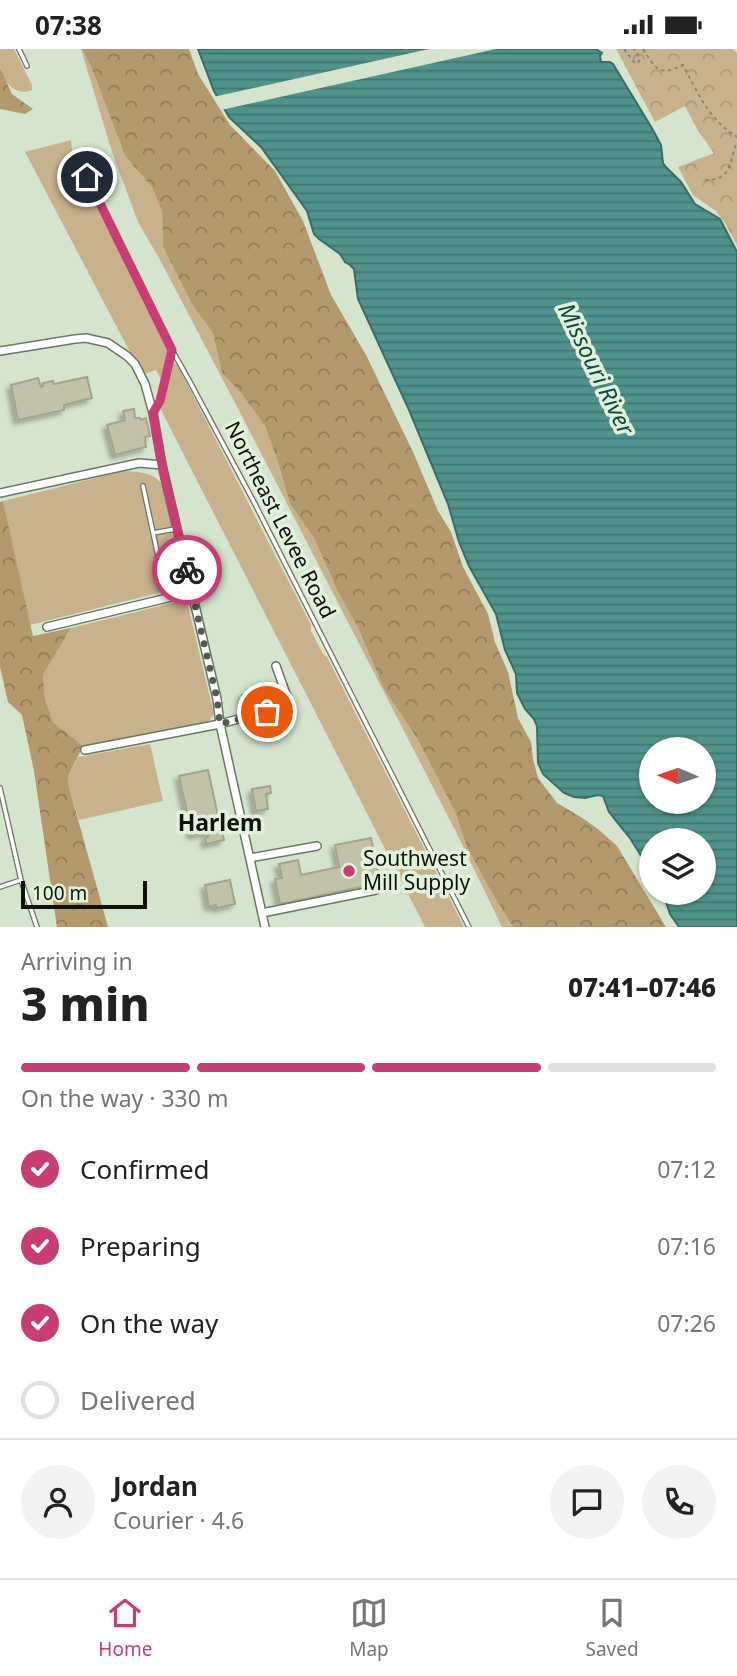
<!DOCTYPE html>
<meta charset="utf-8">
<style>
body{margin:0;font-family:"Noto Sans",sans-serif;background:#f2f2f2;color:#222;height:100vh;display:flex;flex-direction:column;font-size:26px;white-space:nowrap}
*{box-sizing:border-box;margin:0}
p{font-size:23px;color:#767676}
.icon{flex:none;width:38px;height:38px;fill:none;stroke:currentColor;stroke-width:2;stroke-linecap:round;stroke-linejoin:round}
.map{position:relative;height:878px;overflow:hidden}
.side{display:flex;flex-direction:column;background:#fff;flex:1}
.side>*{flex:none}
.needle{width:46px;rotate:272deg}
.buttons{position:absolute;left:639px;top:688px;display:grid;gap:14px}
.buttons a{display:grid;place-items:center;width:77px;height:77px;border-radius:50%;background:#fff;box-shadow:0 2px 5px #0004;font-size:35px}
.scale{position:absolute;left:21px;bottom:18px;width:126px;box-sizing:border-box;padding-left:7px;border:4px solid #0e130c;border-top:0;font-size:19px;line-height:24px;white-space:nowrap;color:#0e130c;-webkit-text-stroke:5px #e2f1da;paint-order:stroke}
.pin{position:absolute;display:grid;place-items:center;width:60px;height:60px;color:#fff;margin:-30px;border:4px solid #fff;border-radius:50%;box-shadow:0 2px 7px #0007}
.courier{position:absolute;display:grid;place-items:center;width:70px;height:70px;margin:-35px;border:5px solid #c83d74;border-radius:50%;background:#fff;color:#222;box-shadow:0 2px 9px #0007}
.overview em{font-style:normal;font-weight:800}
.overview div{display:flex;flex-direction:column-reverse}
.overview{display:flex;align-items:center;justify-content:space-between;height:119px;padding:0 21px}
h1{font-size:46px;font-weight:800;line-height:52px}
.bar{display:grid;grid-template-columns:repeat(4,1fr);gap:10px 7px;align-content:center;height:84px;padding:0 21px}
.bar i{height:9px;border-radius:5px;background:#e0e0e0}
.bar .current{background:#c83d74}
.bar p{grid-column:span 4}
.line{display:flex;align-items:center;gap:18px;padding:0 21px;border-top:2px solid #e0e0e0}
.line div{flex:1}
.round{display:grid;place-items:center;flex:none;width:74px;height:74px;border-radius:37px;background:#f2f2f2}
ol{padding:0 21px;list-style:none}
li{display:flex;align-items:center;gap:21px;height:77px}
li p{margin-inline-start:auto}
li .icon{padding:7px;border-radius:50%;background:#c83d74;color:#fff;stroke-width:4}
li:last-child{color:#767676}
li i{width:38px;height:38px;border:4px solid #e0e0e0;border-radius:50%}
.status{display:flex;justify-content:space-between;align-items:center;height:49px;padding:0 35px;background:#fff;direction:ltr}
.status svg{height:19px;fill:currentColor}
.tabs{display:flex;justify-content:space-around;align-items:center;height:98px;border-top:2px solid #e0e0e0;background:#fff;font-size:19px;color:#767676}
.tabs a{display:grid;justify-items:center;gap:4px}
.tabs .current{color:#c83d74}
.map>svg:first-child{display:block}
.grass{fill:#c8b28c}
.forest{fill:url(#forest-crowns)}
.park{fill:url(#park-crowns)}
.water{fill:url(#water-rules);stroke:#3c6c66;stroke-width:2;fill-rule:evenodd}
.pier{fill:#d5e4cd}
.building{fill:#c2c2a8;stroke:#a3a48b;stroke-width:2;filter:url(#shadow)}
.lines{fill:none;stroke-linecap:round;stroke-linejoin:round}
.service-casing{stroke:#6a7763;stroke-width:6}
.minor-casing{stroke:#6a7763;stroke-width:10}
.path{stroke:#7f8a7a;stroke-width:2;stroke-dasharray:3.5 3.5;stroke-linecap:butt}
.service{stroke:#fff;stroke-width:3.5}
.minor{stroke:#fff;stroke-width:7}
.done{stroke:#545c50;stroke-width:7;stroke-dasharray:0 12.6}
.route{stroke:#c83d74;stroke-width:9}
.poi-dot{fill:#c83d74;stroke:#e2f1da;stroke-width:2.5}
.labels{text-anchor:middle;stroke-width:7;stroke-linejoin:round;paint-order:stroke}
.street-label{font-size:21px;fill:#0e130c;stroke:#e2f1da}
.poi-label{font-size:21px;fill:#0e130c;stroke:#e2f1da;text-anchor:start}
.water-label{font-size:23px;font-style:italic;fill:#0e4a46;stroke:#e2f1da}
.neighbourhood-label{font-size:23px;font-weight:bold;fill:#0e130c;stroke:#e2f1da}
</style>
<div class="status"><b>07:38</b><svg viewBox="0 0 49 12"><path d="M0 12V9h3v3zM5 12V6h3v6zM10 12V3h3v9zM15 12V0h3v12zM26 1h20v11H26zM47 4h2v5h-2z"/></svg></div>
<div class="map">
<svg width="737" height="878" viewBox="0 0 737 878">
<defs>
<pattern id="forest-crowns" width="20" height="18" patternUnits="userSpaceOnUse" patternTransform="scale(1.75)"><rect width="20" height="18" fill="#b3996c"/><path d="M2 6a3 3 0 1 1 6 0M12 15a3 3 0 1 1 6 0" fill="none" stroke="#907c57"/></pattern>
<pattern id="park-crowns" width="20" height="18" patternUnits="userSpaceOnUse" patternTransform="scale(1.75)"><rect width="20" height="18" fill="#c8b28c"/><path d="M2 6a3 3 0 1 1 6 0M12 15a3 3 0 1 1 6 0" fill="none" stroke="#ab9878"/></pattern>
<pattern id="water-rules" width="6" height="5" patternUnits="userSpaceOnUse" patternTransform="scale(1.75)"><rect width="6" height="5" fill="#50928c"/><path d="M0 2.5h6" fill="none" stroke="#417671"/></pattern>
<filter id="shadow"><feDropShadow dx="-4" dy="4" stdDeviation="2" flood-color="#0004"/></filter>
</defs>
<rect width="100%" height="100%" fill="#d5e4cd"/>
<path class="grass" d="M0,0H14L32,36V41C17,48 2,33 0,18C0,12 0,6 0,0Z
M81,0H82L92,20L125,107L152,138L162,163L163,198L193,257L213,284L222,324L241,344L265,377L278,413L290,455L314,489L337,541L358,579L385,642L417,689L455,763L467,798L489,839L513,878H502L457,785L245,373L159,209L138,173L112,103Z
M71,91L72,101L67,113L73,117L80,125L165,292L168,305L162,332L156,321L144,325L131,305L25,103Z
M174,314L178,317L311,576V582L323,605L327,608L464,878H425L161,361L172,316Z
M124,422C138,423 153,423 162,435L183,528L182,534L174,540L30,576L3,452Z
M180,552L188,557L214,665L208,673L83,697L53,673L45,650L43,626L71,579Z
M150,695L163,752L79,771L69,738L68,727L78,708Z"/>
<path class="forest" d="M82,0H189L198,25L230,76L275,122L303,172L331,246L366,306L413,403L438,462L451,483L463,518L488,565L495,593L508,623L518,669L531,693L533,710L538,729L557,754L581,768L598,780L617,797L666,878H513L489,839L467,798L455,763L417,689L385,642L358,579L337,541L314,489L290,455L278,413L265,377L241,344L222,324L213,284L193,257L163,198L162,163L152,138L125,107L92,20Z
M0,19L12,45L33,60L25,65L0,60Z
M3,452L33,587L71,579L43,626L45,650L53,673L83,697L68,727L69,738L108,878H57L34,722L22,666L8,653L0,618V453Z"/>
<path class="park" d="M616,0H732L737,4V196L725,174L716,162L693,146L678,118L714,104L698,82L685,57L655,73Z"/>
<path class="water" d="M198,0H596L602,4L600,7L601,13H610L613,15L653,81L661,96L663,114L666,118L681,133L695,155L720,170L737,203V878H679L670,865L663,844H704V791H651V823L630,789L609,763L603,747L598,746L585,749L574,748L564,744L543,725L538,714L537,677L534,670L525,660L517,644L516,625L505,601L496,565L469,517L459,493L448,455L409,361L358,250L354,220L350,216L345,213L340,205L319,190L314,185L307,162L261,98L229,68L214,42ZM651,700H704V752H651Z"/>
<path class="pier" d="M429,0H496L221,61L213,48Z"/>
<path class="building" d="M87,328L92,349L64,356V361L18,371L11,336L38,329L41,338L43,337V334L53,332L54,335Z
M134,360L135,369H140L141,371L146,369L150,387L145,388L146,398L115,406L107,376L125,371L123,362Z
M275,638L278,650L244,657L242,646Z
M208,721L221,780L192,786L179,727Z
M270,737L271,744L266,745L268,760L256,762L252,740Z
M222,783L224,791L206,795L205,789L208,788L207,786Z
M371,789L380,834L280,855L275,830L282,829L279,815L298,811L301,826L339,818L335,796Z
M230,831L235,855L217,859L216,856L209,858L205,836Z"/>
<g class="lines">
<defs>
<path id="service" d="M19,0L27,17
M75,106L172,301L190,333L255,455L469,878
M154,362L160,352L172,302
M143,437L167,549
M153,484L175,480
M0,739L21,831L37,878
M0,838L21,831"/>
<path id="minor" d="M0,302L75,290L86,289L108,294L127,307L135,315L145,335L153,364L162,416L217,650L220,675L265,878
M0,444L139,414L162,416
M47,578L192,543
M85,701L220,675L290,656L276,617
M250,809L317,797
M262,864L376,841"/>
</defs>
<use href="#service" class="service-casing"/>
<use href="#minor" class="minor-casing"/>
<path class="path" d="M624,0L634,13L638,14L640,10L634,0
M643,0C656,20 659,28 683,16C698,44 709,71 737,88
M705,131C733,132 729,112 737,93"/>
<use href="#service" class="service"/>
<use href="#minor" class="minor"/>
</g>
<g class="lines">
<path class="done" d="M187,521L217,650L220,675L267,663"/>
<path class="route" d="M87,128L172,301L160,352L153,364L162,416L187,521"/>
</g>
<circle class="poi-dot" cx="349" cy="822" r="7"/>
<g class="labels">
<g class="street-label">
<text transform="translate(280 471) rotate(63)" y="7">Northeast Levee Road</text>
</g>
<g class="poi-label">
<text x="363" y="817">Southwest<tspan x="363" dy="24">Mill Supply</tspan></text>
</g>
<g class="water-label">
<text transform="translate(596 320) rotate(64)" y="8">Missouri River</text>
</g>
<g class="neighbourhood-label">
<text x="220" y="782">Harlem</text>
</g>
</g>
</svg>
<div class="buttons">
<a><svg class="needle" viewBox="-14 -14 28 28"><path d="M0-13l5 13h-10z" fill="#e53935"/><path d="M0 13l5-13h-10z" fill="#767676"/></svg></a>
<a><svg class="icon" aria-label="layers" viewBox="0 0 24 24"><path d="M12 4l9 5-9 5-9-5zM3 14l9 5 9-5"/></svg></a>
</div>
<div class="scale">100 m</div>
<div class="pin" style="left:267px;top:663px;background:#ea580c"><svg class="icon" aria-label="bag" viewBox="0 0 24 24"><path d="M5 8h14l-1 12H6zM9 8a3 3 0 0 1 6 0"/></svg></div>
<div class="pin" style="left:87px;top:128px;background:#1f2937"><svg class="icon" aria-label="home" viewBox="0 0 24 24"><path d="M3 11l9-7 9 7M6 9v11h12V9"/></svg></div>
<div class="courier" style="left:187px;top:521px"><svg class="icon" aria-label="bike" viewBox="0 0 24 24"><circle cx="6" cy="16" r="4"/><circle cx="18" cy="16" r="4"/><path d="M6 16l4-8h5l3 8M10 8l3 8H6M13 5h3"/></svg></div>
</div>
<section class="side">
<div class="overview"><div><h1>3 min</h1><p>Arriving in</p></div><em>07:41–07:46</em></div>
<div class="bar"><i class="current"></i><i class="current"></i><i class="current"></i><i></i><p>On the way · 330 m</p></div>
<ol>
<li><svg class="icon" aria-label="check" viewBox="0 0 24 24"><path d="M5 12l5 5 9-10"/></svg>Confirmed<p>07:12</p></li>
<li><svg class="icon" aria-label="check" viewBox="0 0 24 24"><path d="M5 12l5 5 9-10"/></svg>Preparing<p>07:16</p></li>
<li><svg class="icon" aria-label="check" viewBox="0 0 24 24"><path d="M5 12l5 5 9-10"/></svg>On the way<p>07:26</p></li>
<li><i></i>Delivered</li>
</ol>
<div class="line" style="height:126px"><a class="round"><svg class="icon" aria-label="person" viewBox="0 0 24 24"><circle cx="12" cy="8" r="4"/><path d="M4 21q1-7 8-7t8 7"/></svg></a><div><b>Jordan</b><p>Courier · 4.6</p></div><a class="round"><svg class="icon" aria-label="chat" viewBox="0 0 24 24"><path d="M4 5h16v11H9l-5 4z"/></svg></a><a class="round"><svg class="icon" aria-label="phone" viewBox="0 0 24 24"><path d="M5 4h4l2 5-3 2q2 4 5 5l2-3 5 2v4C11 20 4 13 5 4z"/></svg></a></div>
</section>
<nav class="tabs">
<a class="current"><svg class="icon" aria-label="home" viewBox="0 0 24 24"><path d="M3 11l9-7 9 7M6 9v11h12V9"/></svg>Home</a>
<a><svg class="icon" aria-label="map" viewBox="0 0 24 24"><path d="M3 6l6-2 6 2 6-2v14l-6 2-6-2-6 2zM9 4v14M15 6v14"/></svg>Map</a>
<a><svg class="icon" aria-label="saved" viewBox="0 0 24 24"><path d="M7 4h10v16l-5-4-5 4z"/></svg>Saved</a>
</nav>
